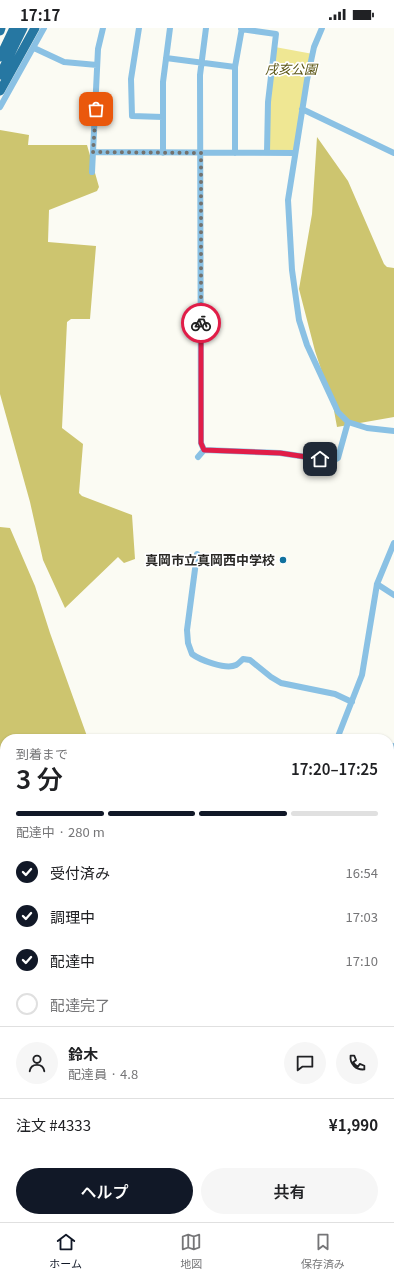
<!DOCTYPE html>
<html lang="ja">
<meta charset="utf-8">
<style>
body{margin:0;font-family:Georgia,"Noto Sans JP",serif;background:#f6f6f6;color:#202124;height:100vh;display:flex;flex-direction:column;font-size:15px;white-space:nowrap}
*{box-sizing:border-box;margin:0}
p{font-size:13px;color:#757577}
.icon{flex:none;width:22px;height:22px;fill:none;stroke:currentColor;stroke-width:2;stroke-linecap:round;stroke-linejoin:round}
.map{position:relative;flex:1;overflow:hidden}
.drawer{position:absolute;left:0px;top:706px;width:394px;height:488px;display:flex;flex-direction:column;background:#fff;border-radius:16px 16px 0 0;box-shadow:0 1px 3px #0004}
.drawer>*{flex:none}
.pin{position:absolute;display:grid;place-items:center;width:34px;height:34px;color:#fff;margin:-17px;border-radius:8px;box-shadow:0 2px 6px #0006}
.courier{position:absolute;display:grid;place-items:center;width:40px;height:40px;margin:-20px;border:3px solid #e11d48;border-radius:50%;background:#fff;color:#222;box-shadow:0 1px 5px #0007}
.summary em{font-style:normal;font-weight:600}
.summary div{display:flex;flex-direction:column-reverse}
.summary{display:flex;align-items:center;justify-content:space-between;height:68px;padding:0 16px}
h1{font-size:26px;font-weight:600;line-height:30px}
.bar{display:grid;grid-template-columns:repeat(4,1fr);gap:6px 4px;align-content:center;height:48px;padding:0 16px}
.bar i{height:5px;border-radius:3px;background:#e0e0e0}
.bar .on{background:#111827}
.bar p{grid-column:span 4}
.line{display:flex;align-items:center;gap:10px;padding:0 16px;border-top:1px solid #e0e0e0}
.line div{flex:1}
.round{display:grid;place-items:center;flex:none;width:42px;height:42px;border-radius:21px;background:#f6f6f6}
ol{padding:0 16px;list-style:none}
li{display:flex;align-items:center;gap:12px;height:44px}
li p{margin-inline-start:auto}
li .icon{padding:4px;border-radius:50%;background:#111827;color:#fff;stroke-width:4}
li:last-child{color:#757577}
li i{width:22px;height:22px;border:2px solid #e0e0e0;border-radius:50%}
.action{display:flex;gap:8px;margin-top:auto;padding:8px 16px}
.action a{flex:1;height:46px;border-radius:24px;background:#111827;color:#fff;font-size:16px;font-weight:600;line-height:46px;text-align:center}
.action a+a{background:#f6f6f6;color:#202124}
.status{display:flex;justify-content:space-between;align-items:center;height:28px;padding:0 20px;background:#fff;direction:ltr}
.status svg{height:11px;fill:currentColor}
.dock{display:flex;justify-content:space-around;align-items:center;height:56px;border-top:1px solid #e0e0e0;background:#fff;font-size:11px;color:#757577}
.dock a{display:grid;justify-items:center;gap:2px}
.dock .on{color:#111827}
.map>svg:first-child{display:block}
.green{fill:#efe793}
.forest{fill:#cdc56f}
.lines{fill:none;stroke-linecap:round;stroke-linejoin:round}
.river{stroke:#abdbfa;stroke-width:10}
.minor{stroke:#8ac1e4;stroke-width:6}
.major{stroke:#2d8cbe;stroke-width:8}
.highway{stroke:#2677a2;stroke-width:9}
.done{stroke:#73726e;stroke-width:4;stroke-dasharray:0 7.2}
.route{stroke:#e11d48;stroke-width:5}
.poi-dot{fill:#10719e;stroke:#fff;stroke-width:1.5}
.labels{text-anchor:middle;stroke-width:3.5;stroke-linejoin:round;paint-order:stroke}
.park-label{font-size:13px;font-style:italic;fill:#595311;stroke:#fff}
.poi-label{font-size:13px;font-weight:bold;fill:#2a2926;stroke:#fff;text-anchor:end}
</style>
<div class="status"><b>17:17</b><svg viewBox="0 0 49 12"><path d="M0 12V9h3v3zM5 12V6h3v6zM10 12V3h3v9zM15 12V0h3v12zM26 1h20v11H26zM47 4h2v5h-2z"/></svg></div>
<div class="map">
<svg width="394" height="1194" viewBox="0 0 394 1194">
<rect width="100%" height="100%" fill="#fbfbf3"/>
<path class="green" d="M275,19L313,26L295,125L267,124Z"/>
<path class="forest" d="M0,102L29,107L28,117H87L99,159L97,163L49,182L48,214L96,218L90,291H71L67,294L62,400L83,416L79,465L82,468L132,487L135,531L124,535L118,529L65,580L43,532L30,474L0,366Z
M317,109L348,153L384,236L387,239L394,240V389L337,399L333,377L315,323L299,261L312,186Z
M0,499L10,500L35,558L50,605L88,711H5V780L0,770Z
M0,957C8,973 9,1001 0,1017Z"/>
<g class="lines">
<path class="river" d="M389,753L394,737
M260,1194L261,1189"/>
<path class="minor" d="M139,0L131,51L132,88L163,89
M322,0L314,19L307,52L288,172L292,242L299,292L307,317L338,384L348,394L367,400L394,403
M241,1L276,6L268,74L267,124
M34,20L64,34L97,37
M166,30L235,39
M0,79L44,0
M302,81L394,125
M93,124L295,125
M163,125V54L170,0
M235,125V39L242,0
M92,144L98,21L103,0
M204,422L201,415L200,47L206,0
M198,429L204,422L280,425L333,433L338,430L348,394
M197,526L187,602L188,615L192,626C200,632 226,642 236,637C238,636 241,633 243,631L250,632L271,649L281,655L335,666L352,674
M377,556L394,567
M337,711L362,647L377,556L394,515
M389,735L394,718
M389,821L394,823
M389,1050L394,1034
M389,1062L394,1064
M332,1189V1194
M199,1194L200,1189"/>
<path class="major" d="M0,1113H5
M0,1120H5
M389,1151L394,1150
M389,1157H394"/>
<path class="highway" d="M0,3L1,0
M0,29L14,0
M0,47L23,0
M0,63L35,0"/>
</g>
<g class="lines">
<path class="done" d="M96,81L93,124L201,125V295"/>
<path class="route" d="M201,295V415L204,422L280,425L320,431"/>
</g>
<circle class="poi-dot" cx="283" cy="532" r="4"/>
<g class="labels">
<g class="park-label">
<text x="291" y="46">戌亥公園</text>
</g>
<g class="poi-label">
<text x="275" y="537">真岡市立真岡西中学校</text>
</g>
</g>
</svg>
<div class="pin" style="left:96px;top:81px;background:#ea580c"><svg class="icon" aria-label="bag" viewBox="0 0 24 24"><path d="M5 8h14l-1 12H6zM9 8a3 3 0 0 1 6 0"/></svg></div>
<div class="pin" style="left:320px;top:431px;background:#1f2937"><svg class="icon" aria-label="home" viewBox="0 0 24 24"><path d="M3 11l9-7 9 7M6 9v11h12V9"/></svg></div>
<div class="courier" style="left:201px;top:295px"><svg class="icon" aria-label="bike" viewBox="0 0 24 24"><circle cx="6" cy="16" r="4"/><circle cx="18" cy="16" r="4"/><path d="M6 16l4-8h5l3 8M10 8l3 8H6M13 5h3"/></svg></div>
<section class="drawer">
<div class="summary"><div><h1>3 分</h1><p>到着まで</p></div><em>17:20–17:25</em></div>
<div class="bar"><i class="on"></i><i class="on"></i><i class="on"></i><i></i><p>配達中 · 280 m</p></div>
<ol>
<li><svg class="icon" aria-label="check" viewBox="0 0 24 24"><path d="M5 12l5 5 9-10"/></svg>受付済み<p>16:54</p></li>
<li><svg class="icon" aria-label="check" viewBox="0 0 24 24"><path d="M5 12l5 5 9-10"/></svg>調理中<p>17:03</p></li>
<li><svg class="icon" aria-label="check" viewBox="0 0 24 24"><path d="M5 12l5 5 9-10"/></svg>配達中<p>17:10</p></li>
<li><i></i>配達完了</li>
</ol>
<div class="line" style="height:72px"><a class="round"><svg class="icon" aria-label="person" viewBox="0 0 24 24"><circle cx="12" cy="8" r="4"/><path d="M4 21q1-7 8-7t8 7"/></svg></a><div><b>鈴木</b><p>配達員 · 4.8</p></div><a class="round"><svg class="icon" aria-label="chat" viewBox="0 0 24 24"><path d="M4 5h16v11H9l-5 4z"/></svg></a><a class="round"><svg class="icon" aria-label="phone" viewBox="0 0 24 24"><path d="M5 4h4l2 5-3 2q2 4 5 5l2-3 5 2v4C11 20 4 13 5 4z"/></svg></a></div>
<div class="line" style="height:52px"><div>注文 #4333</div><b>¥1,990</b></div>
<div class="action"><a>ヘルプ</a><a>共有</a></div>
</section>
</div>
<nav class="dock">
<a class="on"><svg class="icon" aria-label="home" viewBox="0 0 24 24"><path d="M3 11l9-7 9 7M6 9v11h12V9"/></svg>ホーム</a>
<a><svg class="icon" aria-label="map" viewBox="0 0 24 24"><path d="M3 6l6-2 6 2 6-2v14l-6 2-6-2-6 2zM9 4v14M15 6v14"/></svg>地図</a>
<a><svg class="icon" aria-label="saved" viewBox="0 0 24 24"><path d="M7 4h10v16l-5-4-5 4z"/></svg>保存済み</a>
</nav>
